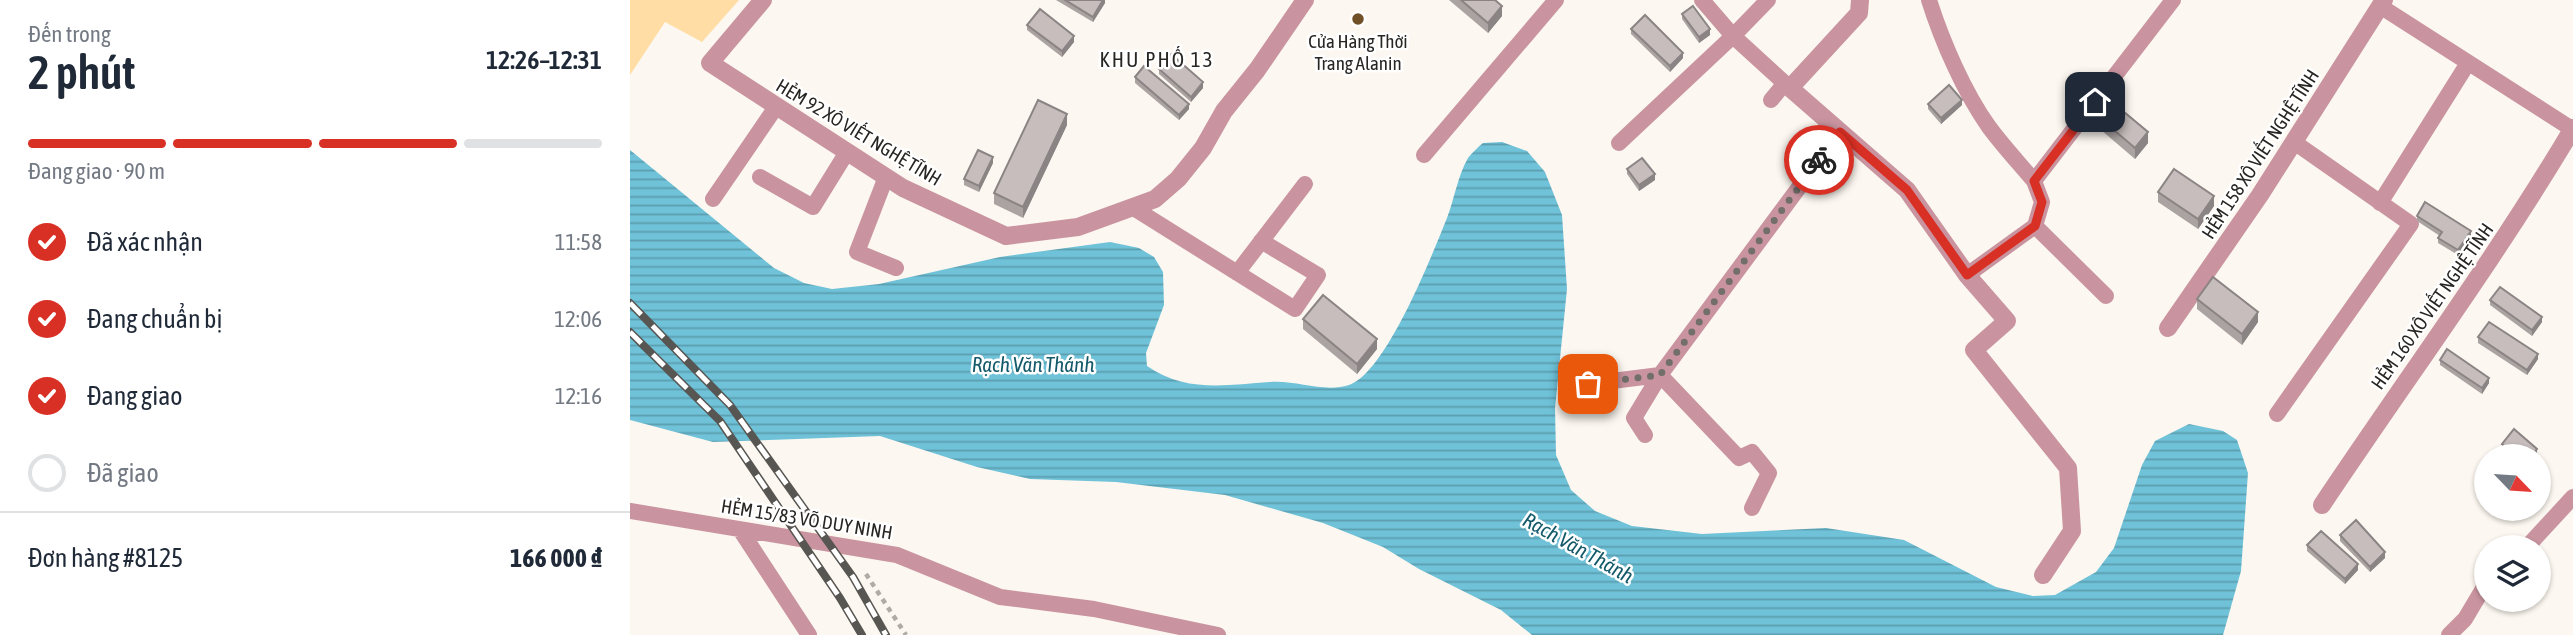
<!DOCTYPE html>
<html lang="vi">
<meta charset="utf-8">
<style>
body{margin:0;font-family:"Asap Condensed",sans-serif;background:#f2f2f3;color:#1f2937;height:100vh;display:flex;flex-direction:column;font-size:26px;white-space:nowrap}
*{box-sizing:border-box;margin:0}
p{font-size:23px;color:#747a83}
.icon{flex:none;width:38px;height:38px;fill:none;stroke:currentColor;stroke-width:2;stroke-linecap:round;stroke-linejoin:round}
.map{position:relative;flex:1;overflow:hidden}
.panel{display:flex;flex-direction:column;background:#fff;width:630px}
.panel>*{flex:none}
.needle{width:46px;rotate:115deg}
.controls{position:absolute;left:1844px;top:444px;display:grid;gap:14px}
.controls a{display:grid;place-items:center;width:77px;height:77px;border-radius:50%;background:#fff;box-shadow:0 2px 5px #0004;font-size:35px}
.pin{position:absolute;display:grid;place-items:center;width:60px;height:60px;color:#fff;margin:-30px;border-radius:14px;box-shadow:0 4px 10px #0006}
.courier{position:absolute;display:grid;place-items:center;width:70px;height:70px;margin:-35px;border:5px solid #d93025;border-radius:50%;background:#fff;color:#222;box-shadow:0 2px 9px #0007}
.head em{font-style:normal;font-weight:600}
.head div{display:flex;flex-direction:column-reverse}
.head{display:flex;align-items:center;justify-content:space-between;height:119px;padding:0 28px}
h1{font-size:46px;font-weight:600;line-height:52px}
.bar{display:grid;grid-template-columns:repeat(4,1fr);gap:10px 7px;align-content:center;height:84px;padding:0 28px}
.bar i{height:9px;border-radius:5px;background:#e0e1e3}
.bar .selected{background:#d93025}
.bar p{grid-column:span 4}
.line{display:flex;align-items:center;gap:18px;padding:0 28px;border-top:2px solid #e0e1e3}
.line div{flex:1}
ol{padding:0 28px;list-style:none}
li{display:flex;align-items:center;gap:21px;height:77px}
li p{margin-inline-start:auto}
li .icon{padding:7px;border-radius:50%;background:#d93025;color:#fff;stroke-width:4}
li:last-child{color:#747a83}
li i{width:38px;height:38px;border:4px solid #e0e1e3;border-radius:50%}
main{display:flex;flex:1;min-height:0}
.map>svg:first-child{display:block}
.park{fill:#ffdda4}
.water{fill:url(#water-rules)}
.lines{fill:none;stroke-linecap:round;stroke-linejoin:round}
.path{stroke:#afaca6;stroke-width:4.5;stroke-dasharray:5 5;stroke-linecap:butt}
.service{stroke:#c9949f;stroke-width:16}
.minor{stroke:#c9949f;stroke-width:18}
.rail-casing{stroke:#585652;stroke-width:8}
.rail{stroke:#fff;stroke-width:5;stroke-dasharray:16;stroke-linecap:butt}
.wall{fill:#aaa3a2}
.shaded-wall{fill:#8b8484}
.building{fill:#c6bdbc;stroke:#8b8484;stroke-width:2}
.done{stroke:#726f6b;stroke-width:7;stroke-dasharray:0 12.6}
.route{stroke:#d93025;stroke-width:9}
.poi-dot{fill:#705026;stroke:#fff;stroke-width:2.5}
.labels{text-anchor:middle;stroke-width:5;stroke-linejoin:round;paint-order:stroke}
.poi-label{font-size:19px;fill:#272623;stroke:#fff}
.street-label{font-size:19px;fill:#272623;stroke:#fff}
.neighbourhood-label{font-size:21px;letter-spacing:2px;fill:#272623;stroke:#fff}
.water-label{font-size:21px;font-style:italic;fill:#145a6a;stroke:#fff}
</style>
<main>
<section class="panel">
<div class="head"><div><h1>2 phút</h1><p>Đến trong</p></div><em>12:26–12:31</em></div>
<div class="bar"><i class="selected"></i><i class="selected"></i><i class="selected"></i><i></i><p>Đang giao · 90 m</p></div>
<ol>
<li><svg class="icon" aria-label="check" viewBox="0 0 24 24"><path d="M5 12l5 5 9-10"/></svg>Đã xác nhận<p>11:58</p></li>
<li><svg class="icon" aria-label="check" viewBox="0 0 24 24"><path d="M5 12l5 5 9-10"/></svg>Đang chuẩn bị<p>12:06</p></li>
<li><svg class="icon" aria-label="check" viewBox="0 0 24 24"><path d="M5 12l5 5 9-10"/></svg>Đang giao<p>12:16</p></li>
<li><i></i>Đã giao</li>
</ol>
<div class="line" style="height:91px"><div>Đơn hàng #8125</div><b>166 000 ₫</b></div>
</section>
<div class="map">
<svg width="1943" height="635" viewBox="0 0 1943 635">
<defs>
<pattern id="water-rules" width="6" height="5" patternUnits="userSpaceOnUse" patternTransform="scale(1.75)"><rect width="6" height="5" fill="#6fc2d8"/><path d="M0 2.5h6" fill="none" stroke="#5b9daf"/></pattern>
</defs>
<rect width="100%" height="100%" fill="#fcf7f0"/>
<path class="park" d="M0,0H109L72,42L35,22L0,75Z"/>
<path class="water" d="M872,142L897,151L915,172L932,215L937,289L925,408L926,455L941,490L965,511L1002,526L1072,534L1196,528L1274,540L1366,587L1403,596L1425,595L1466,572L1484,548L1512,465L1525,441L1559,424L1593,431L1607,440L1618,473L1611,571L1593,635H902L871,610L789,569L753,547L693,523L595,495L486,482L400,479L347,467L250,436L83,442L0,420V150L144,268L174,283L202,289L249,284L370,257L480,242L509,248L524,257L533,272L534,305L516,353L517,366C556,393 596,385 640,382C667,380 694,393 719,385C756,373 802,255 817,218C824,200 828,175 838,158C842,153 848,147 853,143Z"/>
<g class="lines">
<path class="path" d="M236,574L276,635"/>
<path class="service" d="M1072,0L1103,36L1160,88
M1299,0C1312,41 1334,92 1359,127C1373,146 1389,163 1404,181
M1750,6L1942,129
M1141,100L1155,83
M989,143L1103,36L1138,0
M794,155L926,0
M130,177L183,207L217,152
M256,177L227,252L266,268
M83,199L146,107
M1750,203L1838,63
M502,207L665,309L688,275L631,241
M1405,226L1476,296
M607,273L675,184
M1337,275L1405,226L1412,202L1404,181L1543,0
M958,384L1030,375L1210,132
M1647,414L1781,224L1664,142
M1015,435L1004,418L1030,375L1109,458L1122,452L1139,473L1122,508
M0,511L267,555L370,597L464,609L588,635
M111,531L179,635
M1896,548L1943,497
M1819,635L1835,619L1857,582"/>
<path class="minor" d="M133,0L80,63L273,188L376,236L448,227L525,199L548,179L573,148L594,111L627,70L675,0
M1230,0L1229,13L1160,88L1277,190L1337,275L1377,321L1344,350L1438,468L1442,531L1413,575
M1538,328L1630,195L1754,0
M1692,505C1776,379 1866,258 1943,128"/>
<defs>
<path id="rail" d="M0,303L100,405L223,577L256,635
M0,332L90,421L210,598L232,635"/>
</defs>
<use href="#rail" class="rail-casing"/>
<use href="#rail" class="rail"/>
</g>
<path class="wall" d="M426,0H475V3L463,22Z
M819,0H865L872,16L858,33Z
M1052,14L1080,35L1069,43L1052,19Z
M397,25L444,42L432,57L397,30Z
M1001,29L1053,58L1040,72L1001,34Z
M529,69L573,88L561,102L529,74Z
M505,77L559,109L549,120L505,83Z
M1298,104L1332,105L1311,124L1298,109Z
M1457,107L1518,143L1505,159L1457,118Z
M437,125L393,218L364,204V193Z
M363,163L349,192L334,185V179Z
M997,169L1025,180L1009,191L997,174Z
M1528,192L1584,206L1568,229L1528,202Z
M1787,216L1841,236L1828,255L1808,243V238L1810,236L1787,221Z
M1567,299L1628,322L1612,345L1567,309Z
M1860,300L1912,322L1902,336L1860,305Z
M673,319L747,349L727,374L673,329Z
M1848,337L1908,359L1897,375L1848,343Z
M1810,360L1859,383L1852,394L1810,365Z
M1872,444L1907,455L1905,457H1881L1872,449Z
M1710,535L1755,558L1740,572L1710,541Z
M1677,545L1728,570L1715,584L1677,551Z"/>
<path class="shaded-wall" d="M473,0H475V3L463,22V17Z
M872,6V16L858,33V23Z
M1080,29V35L1069,43V37Z
M444,36V42L432,57V51Z
M1053,53V58L1040,72V66Z
M573,82V88L561,102V97Z
M1332,100V105L1311,124V118Z
M559,104V109L549,120V115Z
M437,114V125L393,218V207Z
M1518,132V143L1505,159V148Z
M363,157V163L349,192V186Z
M1025,174V180L1009,191V185Z
M1584,196V206L1568,229V219Z
M1841,231V236L1828,255V250Z
M1628,312V322L1612,345V334Z
M1912,317V322L1902,336V330Z
M747,339V349L727,374V364Z
M1908,354V359L1897,375V370Z
M1859,378V383L1852,394V388Z
M1907,449V455L1905,457H1901Z
M1755,552V558L1740,572V567Z
M1728,564V570L1715,584V579Z"/>
<path class="building" d="M435,0H473L463,17Z
M831,0H865L872,6L858,23Z
M1063,6L1080,29L1069,37L1052,14Z
M410,9L444,36L432,51L397,25Z
M1015,15L1053,53L1040,66L1001,29Z
M541,54L573,82L561,97L529,69Z
M514,66L559,104L549,115L505,77Z
M1319,85L1332,100L1311,118L1298,104Z
M1470,92L1518,132L1505,148L1457,107Z
M408,100L437,114L393,207L364,193Z
M348,150L363,157L349,186L334,179Z
M1012,158L1025,174L1009,185L997,169Z
M1544,169L1584,196L1568,219L1528,192Z
M1795,202L1841,231L1828,250L1808,238L1812,232L1787,216Z
M1583,277L1628,312L1612,334L1567,299Z
M1870,287L1912,317L1902,330L1860,300Z
M693,295L747,339L727,364L673,319Z
M1859,322L1908,354L1897,370L1848,337Z
M1817,349L1859,378L1852,388L1810,360Z
M1884,429L1907,449L1901,457H1888L1872,444Z
M1726,520L1755,552L1740,567L1710,535Z
M1691,531L1728,564L1715,579L1677,545Z"/>
<g class="lines">
<path class="done" d="M958,384L1030,375L1189,160"/>
<path class="route" d="M1189,160L1210,132L1277,190L1337,275L1405,226L1412,202L1404,181L1465,102"/>
</g>
<circle class="poi-dot" cx="728" cy="19" r="7"/>
<g class="labels">
<g class="poi-label">
<text x="728" y="48">Cửa Hàng Thời<tspan x="728" dy="22">Trang Alanin</tspan></text>
</g>
<g class="street-label">
<text transform="translate(229 132) rotate(31)" y="7">HẺM 92 XÔ VIẾT NGHỆ TĨNH</text>
<text transform="translate(1630 154) rotate(-57)" y="7">HẺM 158 XÔ VIẾT NGHỆ TĨNH</text>
<text transform="translate(1802 306) rotate(-55)" y="7">HẺM 160 XÔ VIẾT NGHỆ TĨNH</text>
<text transform="translate(177 519) rotate(9)" y="7">HẺM 15/83 VÕ DUY NINH</text>
</g>
<g class="neighbourhood-label">
<text x="527" y="67">KHU PHỐ 13</text>
</g>
<g class="water-label">
<text x="403" y="372">Rạch Văn Thánh</text>
<text transform="translate(948 548) rotate(29)" y="7">Rạch Văn Thánh</text>
</g>
</g>
</svg>
<div class="controls">
<a><svg class="needle" viewBox="-14 -14 28 28"><path d="M0-13l5 13h-10z" fill="#e53935"/><path d="M0 13l5-13h-10z" fill="#747a83"/></svg></a>
<a><svg class="icon" aria-label="layers" viewBox="0 0 24 24"><path d="M12 4l9 5-9 5-9-5zM3 14l9 5 9-5"/></svg></a>
</div>
<div class="pin" style="left:958px;top:384px;background:#ea580c"><svg class="icon" aria-label="bag" viewBox="0 0 24 24"><path d="M5 8h14l-1 12H6zM9 8a3 3 0 0 1 6 0"/></svg></div>
<div class="pin" style="left:1465px;top:102px;background:#1f2937"><svg class="icon" aria-label="home" viewBox="0 0 24 24"><path d="M3 11l9-7 9 7M6 9v11h12V9"/></svg></div>
<div class="courier" style="left:1189px;top:160px"><svg class="icon" aria-label="bike" viewBox="0 0 24 24"><circle cx="6" cy="16" r="4"/><circle cx="18" cy="16" r="4"/><path d="M6 16l4-8h5l3 8M10 8l3 8H6M13 5h3"/></svg></div>
</div>
</main>
